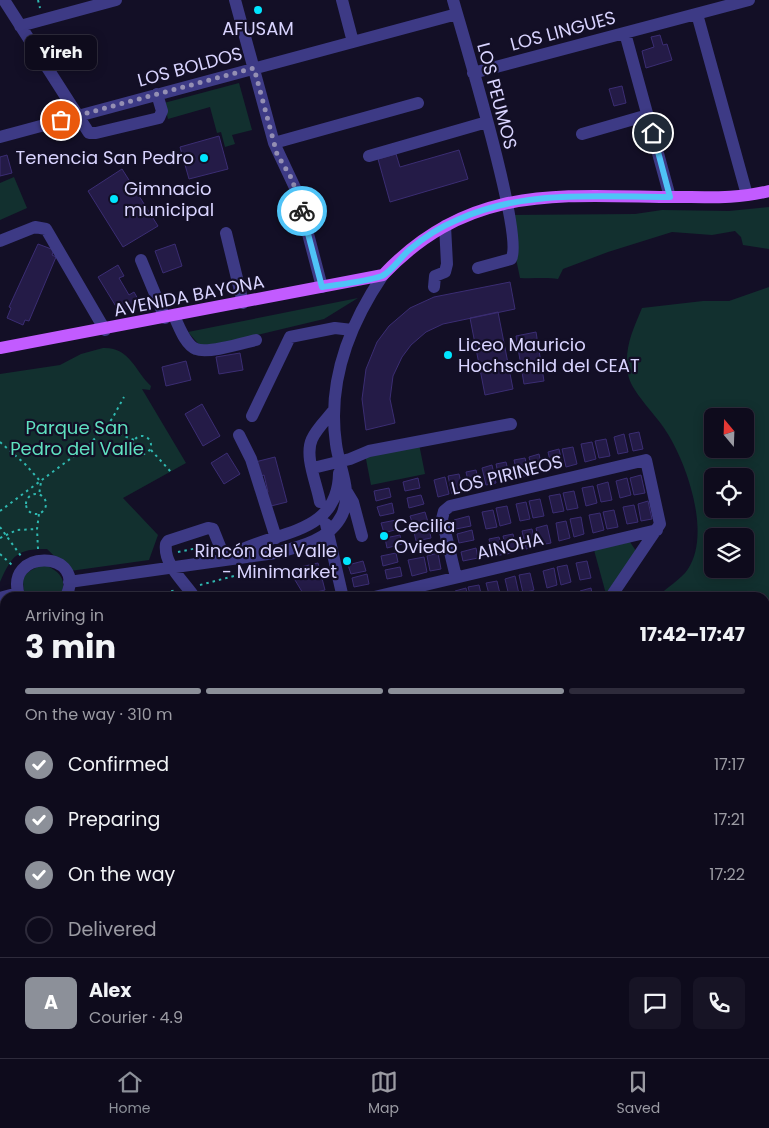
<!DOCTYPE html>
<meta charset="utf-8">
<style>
body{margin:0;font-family:Poppins,sans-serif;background:#171425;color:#f1f3f6;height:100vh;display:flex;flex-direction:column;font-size:19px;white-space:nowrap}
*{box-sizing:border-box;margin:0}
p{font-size:16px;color:#9b9ba3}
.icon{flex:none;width:28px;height:28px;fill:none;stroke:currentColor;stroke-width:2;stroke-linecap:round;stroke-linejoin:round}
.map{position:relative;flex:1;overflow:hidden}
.side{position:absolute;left:0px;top:592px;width:770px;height:466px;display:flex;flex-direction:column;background:#0e0b1c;border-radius:15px 15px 0 0;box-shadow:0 2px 12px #0003,0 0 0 1px #2e2b3b}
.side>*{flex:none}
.needle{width:32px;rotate:341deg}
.fabs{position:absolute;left:704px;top:408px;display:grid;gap:10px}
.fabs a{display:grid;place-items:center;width:50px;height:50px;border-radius:8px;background:#0e0b1c;box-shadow:0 2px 12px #0003,0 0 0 1px #2e2b3b;font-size:25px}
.pin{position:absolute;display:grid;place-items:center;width:42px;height:42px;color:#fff;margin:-21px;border:2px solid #fff;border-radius:50%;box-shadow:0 1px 5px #0007}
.courier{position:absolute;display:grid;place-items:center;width:50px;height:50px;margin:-25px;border:4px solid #4fc3f7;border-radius:50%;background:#fff;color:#222;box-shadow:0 1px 6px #0007}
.bubble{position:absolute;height:35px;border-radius:8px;background:#0e0b1c;box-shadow:0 2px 12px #0003,0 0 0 1px #2e2b3b;font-size:16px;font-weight:700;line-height:35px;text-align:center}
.summary em{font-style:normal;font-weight:700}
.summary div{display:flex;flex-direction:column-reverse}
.summary{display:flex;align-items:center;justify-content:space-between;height:85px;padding:0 25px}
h1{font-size:32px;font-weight:700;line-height:38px}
.bar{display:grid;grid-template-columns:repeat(4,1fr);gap:8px 5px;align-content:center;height:60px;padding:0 25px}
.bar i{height:6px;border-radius:4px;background:#2e2b3b}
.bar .active{background:#8c9099}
.bar p{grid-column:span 4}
.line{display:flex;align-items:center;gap:12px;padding:0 25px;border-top:1px solid #2e2b3b}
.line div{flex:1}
.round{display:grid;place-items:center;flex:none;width:52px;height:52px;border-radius:8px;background:#171425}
ol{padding:0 25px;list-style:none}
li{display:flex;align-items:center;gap:15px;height:55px}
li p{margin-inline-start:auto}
li .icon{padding:5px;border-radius:50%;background:#8c9099;color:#fff;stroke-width:4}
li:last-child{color:#9b9ba3}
li i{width:28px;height:28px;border:2px solid #2e2b3b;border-radius:50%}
.tabs{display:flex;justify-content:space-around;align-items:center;height:70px;border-top:1px solid #2e2b3b;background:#0e0b1c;font-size:14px;color:#9b9ba3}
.tabs a{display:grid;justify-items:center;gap:2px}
.tabs .active{color:#8c9099}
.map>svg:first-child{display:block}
.green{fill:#12302f;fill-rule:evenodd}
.water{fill:#0c2248}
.building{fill:#241b47;stroke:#3b2d73}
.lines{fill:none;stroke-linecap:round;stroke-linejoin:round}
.path{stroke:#2fb8b0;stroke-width:2;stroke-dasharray:2.5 4;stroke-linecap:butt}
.minor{stroke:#3d3a85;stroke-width:12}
.major{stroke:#c25bff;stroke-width:12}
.done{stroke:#948fb3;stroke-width:5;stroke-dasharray:0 9}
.route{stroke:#4fc3f7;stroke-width:6}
.poi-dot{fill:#00e5ff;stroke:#130f26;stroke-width:2}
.labels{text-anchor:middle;stroke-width:4.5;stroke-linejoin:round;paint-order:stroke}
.poi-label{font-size:18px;fill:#d9d4ff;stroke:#130f26;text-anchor:start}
.street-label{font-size:18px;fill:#d9d4ff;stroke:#130f26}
.park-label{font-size:18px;fill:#5fe0c0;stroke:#130f26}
</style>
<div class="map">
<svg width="769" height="1058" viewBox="0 0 769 1058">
<rect width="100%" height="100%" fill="#130f26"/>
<path class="green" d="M239,83L252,130L232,135L235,144L225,147L221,132L217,133L210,107L168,119L164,103Z
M14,177L27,208L0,220V183Z
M769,207V249L743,245L741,237L735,231L712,235L672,232L608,252L563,269L558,279C546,277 533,279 520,278L507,215L635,214L662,210L729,211Z
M769,287V1058L765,1054V598L658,597C666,587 681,580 688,569C712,533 686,460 664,428C655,414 630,390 628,374C624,348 632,332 642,308L703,301H729ZM712,416H745V449H712ZM712,476H745V509H712ZM712,536H745V569H712Z
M358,298L324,319L202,348L188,332Z
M103,348C130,347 134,370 151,386L150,390L142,389L186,463L123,498L158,535L149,560L70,571L47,549C17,549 12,555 0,582V374L60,365L81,354Z
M419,444L425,474L371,485L365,454Z
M630,542L638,554L606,594L594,550Z
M43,564C58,570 70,580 59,597H25C21,574 22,575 43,564Z
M4,694L5,696V732L0,731V704Z
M471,1054H621L620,1058H471Z"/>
<path class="water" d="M769,766V1058H620L621,1054H765V771Z"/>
<path class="building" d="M660,35L663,45L667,44L672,60L646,68L642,51L654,47L651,37Z
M622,86L626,103L614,106L609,89Z
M219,136L228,169L189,179L180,147Z
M459,150L468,179L390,202L378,159L396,154L400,167Z
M7,155L12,173L0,176V157Z
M122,169L158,226L123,247L88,191Z
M38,244L54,250L52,255L56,257L29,321L25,320L23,325L7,318L11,308L9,307Z
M175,244L182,266L163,273L155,251Z
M118,265L124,276L119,278L129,295L134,292L139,301L120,313L98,277Z
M510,282L515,309L443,324L426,332L411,345L402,357L393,376L390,399L395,423L366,430L362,399L366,369L377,342L389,326L410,308L434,297Z
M498,312L513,389L485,395L470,318Z
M536,332L544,381L524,384L516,336Z
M240,353L243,370L219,374L216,357Z
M186,361L191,380L166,386L162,367Z
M202,404L220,436L203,446L185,414Z
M639,432L643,449L633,451L629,434Z
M624,434L628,452L618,454L614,437Z
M606,439L610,456L599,458L595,441Z
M592,442L596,459L585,462L581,444Z
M573,447L577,464L566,467L562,449Z
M559,449L563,466L552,469L548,452Z
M227,453L240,474L224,484L211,463Z
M539,454L543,472L533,474L529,457Z
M275,457L287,502L267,507L263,493L268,492L264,475L259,477L255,462Z
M525,458L529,475L518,477L514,460Z
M506,462L510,479L500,482L496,464Z
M492,465L496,483L486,485L482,468Z
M476,470L480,487L470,489L466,472Z
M459,474L463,491L452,494L448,476Z
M641,475L645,493L634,495L630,478Z
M445,477L449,494L438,497L434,480Z
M418,478L420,488L405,491L403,482Z
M627,478L631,495L620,498L616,481Z
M608,482L612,500L601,502L597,485Z
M593,486L597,503L586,506L582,488Z
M389,488L391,497L376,501L374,491Z
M574,491L578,508L567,510L563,493Z
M560,494L564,511L553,513L549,496Z
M421,495L424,504L409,508L407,498Z
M540,499L544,516L533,518L529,501Z
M648,501L652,519L641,521L638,504Z
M526,502L530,519L520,521L516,504Z
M392,503L394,513L380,516L377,507Z
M634,505L638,522L627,524L623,507Z
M507,506L511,523L500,526L496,508Z
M493,510L497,527L486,529L482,512Z
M614,510L618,527L607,529L603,512Z
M425,512L428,522L413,525L410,516Z
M600,513L604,530L593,533L589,515Z
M469,516L471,526L456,529L454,520Z
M581,517L584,534L574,537L570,519Z
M396,520L398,529L384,533L381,523Z
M566,521L570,538L559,541L556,523Z
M547,525L551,543L540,545L536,528Z
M429,528L431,538L416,541L414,532Z
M532,529L536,546L526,549L522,531Z
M472,530L474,540L459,543L457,534Z
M513,534L517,551L507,554L503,536Z
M400,535L402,544L387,548L385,538Z
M499,537L504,554L493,557L489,539Z
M476,548L478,558L463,561L461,552Z
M396,553L398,562L383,566L381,556Z
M438,553L441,569L430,571L427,556Z
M424,557L427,572L412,576L408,560Z
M363,561L366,571L351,574L348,565Z
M587,561L591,578L580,580L576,563Z
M318,563L325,590L304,595L295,580L292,569Z
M567,565L571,582L561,585L557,567Z
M400,567L402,576L387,579L385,570Z
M554,568L557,585L547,588L543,571Z
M530,573L534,590L523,593L519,575Z
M367,574L369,584L354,587L352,578Z
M515,576L519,594L509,596L505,579Z
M497,581L501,598H490L486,583Z
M479,585L482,598H471L468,587Z
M466,588L468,598H456L455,591Z
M591,588L593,598H582L580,591Z
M449,592L450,598H439L438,594Z
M574,593L575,598H563V595Z
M0,623L5,631L0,634Z
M5,639V652L0,655V642Z
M5,754V768L0,766Z
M0,786L5,788V807L0,805Z
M0,829L5,831V841L2,842L0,847Z
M5,872V890L0,887V876L3,877Z
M4,913H5V933L0,931Z
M4,962L5,963V975L0,973Z
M2,991L5,992V1012L0,1010Z
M79,1054H91L90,1058Z
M100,1054H111L110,1058H98Z
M116,1054H122L126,1055L124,1058H114Z
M249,1054L254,1058H242Z
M279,1054H297L298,1056L294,1058H279L277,1055Z
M358,1054H366L368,1058H351Z
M405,1054H410L412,1058H398Z"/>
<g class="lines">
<path class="path" d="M38,0L40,8
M101,429H107L134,440
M133 445a9 9 0 1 1 18 0a9 9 0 1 1-18 0Z
M0,442L25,464L41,482L39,495
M151,450L171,472
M26 504a10 10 0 1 1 20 0a10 10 0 1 1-20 0Z
M0,511L89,445L112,419L124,397
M0,527L21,556
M0,538L17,530L37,529
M38,549L37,529L39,514
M178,552L207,546
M0,554L12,565
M200,585L268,567
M146,598L176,590
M0,612L5,611
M0,1037L5,1040
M36,1054L46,1058"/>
<path class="minor" d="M4,0L89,133H96L159,118L162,111L157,94
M235,0L274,143L297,192L322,287
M342,0L353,42
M453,0C463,36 525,238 511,259L478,268
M697,14L747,195
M20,26L116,0
M625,33L670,197
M473,73L749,0
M582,134L648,115
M0,137L457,14
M274,143L418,103
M369,156L487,122
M226,233L243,303
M0,241L35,227L46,229L105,330
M141,260L165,318
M434,287L435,276L445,272L447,264L445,226
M174,316C179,326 185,345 196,349C208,354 243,343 256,340
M252,416L290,337L335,328L352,330
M239,435L251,459L276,538
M313,468L350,459L369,451L511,424
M347,492L353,502L362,536
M320,502C317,484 304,456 312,439C317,428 327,419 334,410
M326,524L343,598
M231,555C273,530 338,537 339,473
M456,577L442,519L444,511L450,506L646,460L660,524L610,598
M69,582L275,553C299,547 330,540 342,515C353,491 339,468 336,444C327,382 349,325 383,275
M0,598L18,593
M20,598C0,547 91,549 65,598
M195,598C185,582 163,565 166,544L168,541L208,528L213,529L225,559
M370,598L657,530
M0,675L5,684
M0,774L5,776
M0,855L5,857
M0,940L5,942
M6,1054L14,1058
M172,1054L184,1058
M222,1054L225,1058
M325,1054L328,1058
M425,1054L428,1058"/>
<path class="major" d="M0,348L383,275C470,183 560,196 675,197C707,197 738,199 769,191"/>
</g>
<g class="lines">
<path class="done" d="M61,120L254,68L277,154L292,179L302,211"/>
<path class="route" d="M302,211L322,287C341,284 364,282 382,276C391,272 401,257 409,250C423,238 440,227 457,220C525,189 598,197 670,197L653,133"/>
</g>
<g class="poi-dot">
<circle cx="258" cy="10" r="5"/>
<circle cx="204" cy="158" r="5"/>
<circle cx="114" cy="199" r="5"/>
<circle cx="448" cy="355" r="5"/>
<circle cx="384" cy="536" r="5"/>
<circle cx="347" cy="561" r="5"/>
</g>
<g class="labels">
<g class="poi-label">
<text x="258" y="35" text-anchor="middle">AFUSAM</text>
<text x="194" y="164" text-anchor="end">Tenencia San Pedro</text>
<text x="124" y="195">Gimnacio<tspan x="124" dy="21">municipal</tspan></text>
<text x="458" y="351">Liceo Mauricio<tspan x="458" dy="21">Hochschild del CEAT</tspan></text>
<text x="394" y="532">Cecilia<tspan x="394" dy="21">Oviedo</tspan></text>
<text x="337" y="557" text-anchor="end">Rincón del Valle<tspan x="337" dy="21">- Minimarket</tspan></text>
</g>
<g class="street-label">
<text transform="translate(563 31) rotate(-15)" y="6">LOS LINGUES</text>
<text transform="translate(190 67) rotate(-15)" y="6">LOS BOLDOS</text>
<text transform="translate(497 96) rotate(75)" y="6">LOS PEUMOS</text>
<text transform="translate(189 296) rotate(-11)" y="6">AVENIDA BAYONA</text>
<text transform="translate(507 475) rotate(-14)" y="6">LOS PIRINEOS</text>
<text transform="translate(510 546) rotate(-13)" y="6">AINOHA</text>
</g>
<g class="park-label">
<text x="77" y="434">Parque San<tspan x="77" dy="21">Pedro del Valle</tspan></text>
</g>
</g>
</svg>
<div class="fabs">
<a><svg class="needle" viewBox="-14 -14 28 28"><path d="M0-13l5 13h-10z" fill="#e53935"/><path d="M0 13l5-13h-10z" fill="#9b9ba3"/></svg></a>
<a><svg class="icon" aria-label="locate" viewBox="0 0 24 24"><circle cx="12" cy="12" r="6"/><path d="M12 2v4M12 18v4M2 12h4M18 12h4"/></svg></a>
<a><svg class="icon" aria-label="layers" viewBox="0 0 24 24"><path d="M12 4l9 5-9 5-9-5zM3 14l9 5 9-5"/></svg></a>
</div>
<div class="pin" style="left:61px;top:120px;background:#ea580c"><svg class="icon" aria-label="bag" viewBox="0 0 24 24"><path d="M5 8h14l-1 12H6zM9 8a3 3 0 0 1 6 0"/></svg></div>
<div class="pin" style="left:653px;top:133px;background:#1f2937"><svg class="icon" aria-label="home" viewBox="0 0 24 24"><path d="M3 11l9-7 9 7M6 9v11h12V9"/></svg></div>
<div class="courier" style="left:302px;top:211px"><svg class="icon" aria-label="bike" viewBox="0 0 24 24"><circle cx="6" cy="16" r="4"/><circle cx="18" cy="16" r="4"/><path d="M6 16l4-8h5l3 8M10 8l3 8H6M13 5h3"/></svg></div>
<div class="bubble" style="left:25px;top:35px;width:72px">Yireh</div>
<section class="side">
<div class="summary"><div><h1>3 min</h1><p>Arriving in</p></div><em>17:42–17:47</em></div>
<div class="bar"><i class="active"></i><i class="active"></i><i class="active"></i><i></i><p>On the way · 310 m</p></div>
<ol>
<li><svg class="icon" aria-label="check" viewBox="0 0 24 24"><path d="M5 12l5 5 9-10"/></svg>Confirmed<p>17:17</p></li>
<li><svg class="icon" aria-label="check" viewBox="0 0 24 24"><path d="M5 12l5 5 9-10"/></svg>Preparing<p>17:21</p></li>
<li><svg class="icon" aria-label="check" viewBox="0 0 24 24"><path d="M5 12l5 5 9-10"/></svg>On the way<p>17:22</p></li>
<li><i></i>Delivered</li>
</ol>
<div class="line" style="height:90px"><b class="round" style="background:#8c9099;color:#fff">A</b><div><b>Alex</b><p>Courier · 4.9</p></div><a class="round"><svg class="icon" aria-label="chat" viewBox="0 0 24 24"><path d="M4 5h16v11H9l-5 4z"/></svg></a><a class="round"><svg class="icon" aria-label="phone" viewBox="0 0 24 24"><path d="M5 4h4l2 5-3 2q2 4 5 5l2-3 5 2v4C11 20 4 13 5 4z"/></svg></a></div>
</section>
</div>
<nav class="tabs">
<a class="active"><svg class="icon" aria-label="home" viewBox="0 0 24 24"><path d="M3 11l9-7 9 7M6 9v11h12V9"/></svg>Home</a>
<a><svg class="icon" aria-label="map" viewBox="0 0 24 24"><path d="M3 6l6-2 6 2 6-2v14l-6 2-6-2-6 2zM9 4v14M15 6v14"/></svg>Map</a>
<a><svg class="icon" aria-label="saved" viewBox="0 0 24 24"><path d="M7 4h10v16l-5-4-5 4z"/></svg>Saved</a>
</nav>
